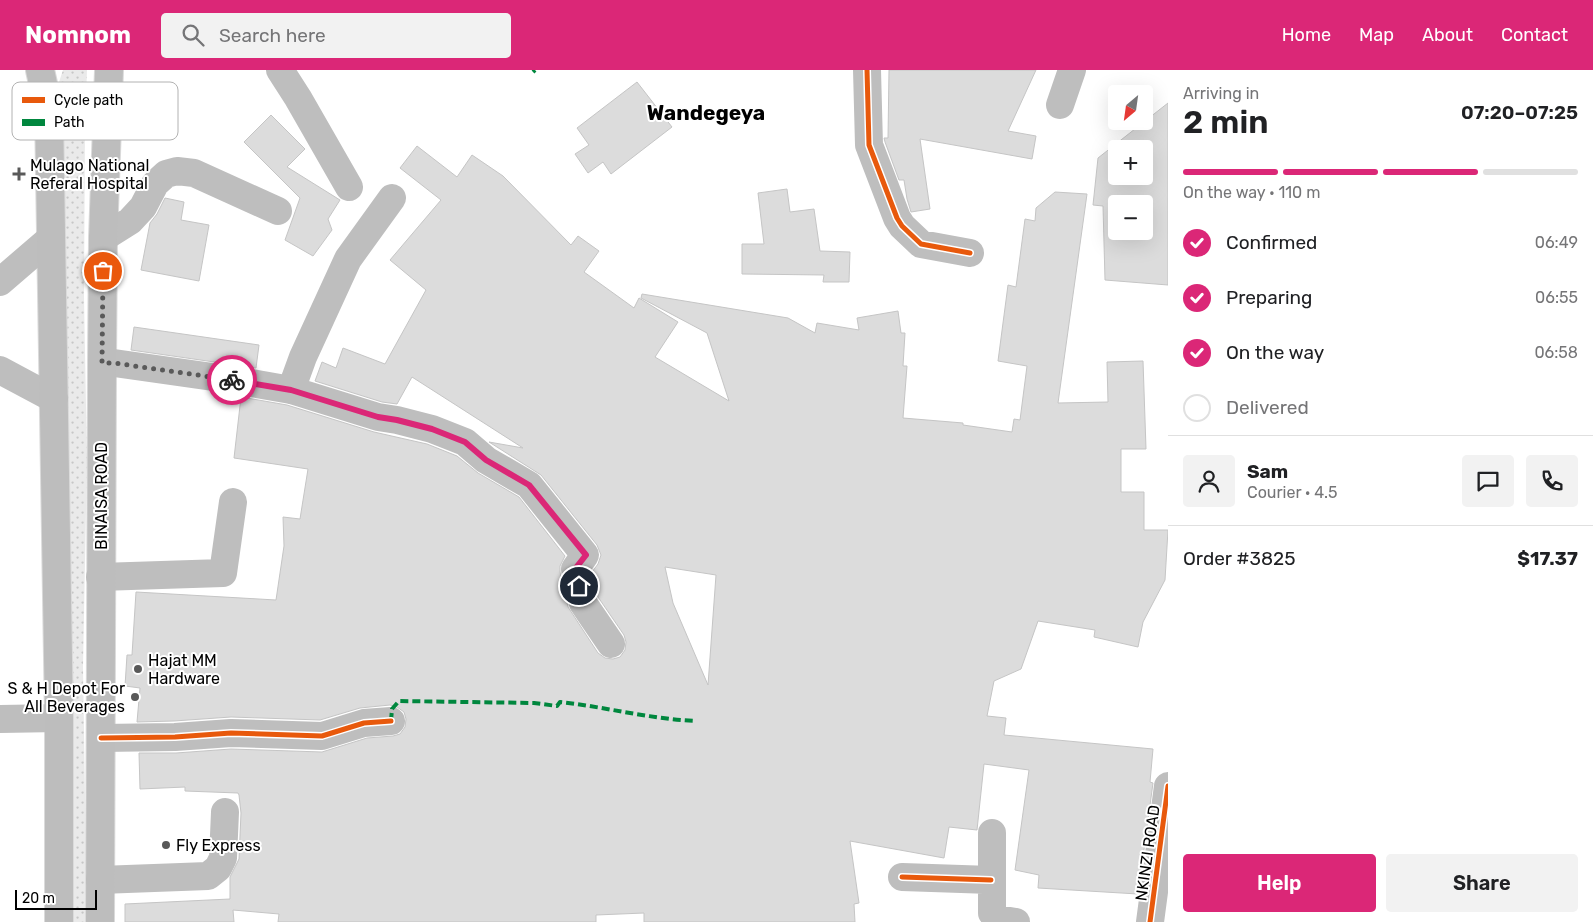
<!DOCTYPE html>
<meta charset="utf-8">
<style>
body{margin:0;font-family:Rubik,sans-serif;background:#f2f2f2;color:#202124;height:100vh;display:flex;flex-direction:column;font-size:19px;white-space:nowrap}
*{box-sizing:border-box;margin:0}
p{font-size:16px;color:#757577}
.icon{flex:none;width:28px;height:28px;fill:none;stroke:currentColor;stroke-width:2;stroke-linecap:round;stroke-linejoin:round}
.map{position:relative;flex:1;overflow:hidden}
.drawer{display:flex;flex-direction:column;background:#fff;width:425px}
.drawer>*{flex:none}
.needle{width:32px;rotate:209deg}
.buttons{position:absolute;left:1108px;top:15px;display:grid;gap:10px}
.buttons a{display:grid;place-items:center;width:45px;height:45px;border-radius:5px;background:#fff;box-shadow:0 5px 20px #0002;font-size:25px}
.scale{position:absolute;left:15px;bottom:12px;width:82px;box-sizing:border-box;padding-left:5px;border:2px solid #000;border-top:0;font-size:14px;line-height:18px;white-space:nowrap;color:#000;-webkit-text-stroke:4px #fff;paint-order:stroke}
.pin{position:absolute;display:grid;place-items:center;width:42px;height:42px;color:#fff;margin:-21px;border:2px solid #fff;border-radius:50%;box-shadow:0 1px 5px #0007}
.courier{position:absolute;display:grid;place-items:center;width:50px;height:50px;margin:-25px;border:4px solid #db2777;border-radius:50%;background:#fff;color:#222;box-shadow:0 1px 6px #0007}
.overview em{font-style:normal;font-weight:600}
.overview div{display:flex;flex-direction:column-reverse}
.overview{display:flex;align-items:center;justify-content:space-between;height:85px;padding:0 15px}
h1{font-size:32px;font-weight:600;line-height:38px}
.bar{display:grid;grid-template-columns:repeat(4,1fr);gap:8px 5px;align-content:center;height:60px;padding:0 15px}
.bar i{height:6px;border-radius:4px;background:#e0e0e0}
.bar .active{background:#db2777}
.bar p{grid-column:span 4}
.line{display:flex;align-items:center;gap:12px;padding:0 15px;border-top:1px solid #e0e0e0}
.line div{flex:1}
.round{display:grid;place-items:center;flex:none;width:52px;height:52px;border-radius:5px;background:#f2f2f2}
ol{padding:0 15px;list-style:none}
li{display:flex;align-items:center;gap:15px;height:55px}
li p{margin-inline-start:auto}
li .icon{padding:5px;border-radius:50%;background:#db2777;color:#fff;stroke-width:4}
li:last-child{color:#757577}
li i{width:28px;height:28px;border:2px solid #e0e0e0;border-radius:50%}
.action{display:flex;gap:10px;margin-top:auto;padding:10px 15px}
.action a{flex:1;height:58px;border-radius:5px;background:#db2777;color:#fff;font-size:20px;font-weight:600;line-height:58px;text-align:center}
.action a+a{background:#f2f2f2;color:#202124}
header{display:flex;align-items:center;gap:30px;box-sizing:border-box;height:70px;padding:0 25px;background:#db2777;color:#fff}
header strong{font-size:24px}
nav{display:flex;gap:28px;margin-inline-start:auto;font-size:18px}
.search{width:350px;height:45px;background:#f2f2f2;display:flex;align-items:center;gap:12px;box-sizing:border-box;padding:0 18px;border-radius:5px;color:#757577;font-size:19px}
main{display:flex;flex:1;min-height:0}
.map>svg:first-child{display:block}
.grass{fill:url(#grass-dots)}
.building{fill:#dcdcdc;stroke:#c5c5c5;fill-rule:evenodd}
.lines{fill:none;stroke-linecap:round;stroke-linejoin:round}
.major-casing{stroke:#dbdbdb;stroke-width:30}
.minor{stroke:#bebebe;stroke-width:28}
.major{stroke:#bdbdbd;stroke-width:28}
.quiet{stroke:#00873e;stroke-width:4;stroke-dasharray:8 4;stroke-linecap:butt}
.cycleway-casing{stroke:#fff;stroke-width:8}
.cycleway{stroke:#e8590c;stroke-width:5}
.done{stroke:#595959;stroke-width:5;stroke-dasharray:0 9}
.route{stroke:#db2777;stroke-width:6}
.poi-dot{fill:#595959;stroke:#fff;stroke-width:2}
.labels{text-anchor:middle;stroke-width:4;stroke-linejoin:round;paint-order:stroke}
.poi-label{font-size:16px;fill:#000;stroke:#fff;text-anchor:start}
.street-label{font-size:16px;fill:#000;stroke:#fff}
.district-label{font-size:21px;font-weight:bold;fill:#000;stroke:#fff}
.key{fill:#fff;stroke:#b2b2b2;stroke-width:1}
.key-label{font-size:14px;fill:#000}
</style>
<header>
<strong>Nomnom</strong>
<div class="search"><svg class="icon" aria-label="search" viewBox="0 0 24 24"><circle cx="10" cy="10" r="6"/><path d="M15 15l6 6"/></svg>Search here</div>
<nav><a>Home</a><a>Map</a><a>About</a><a>Contact</a></nav>
</header>
<main>
<div class="map">
<svg width="1168" height="852" viewBox="0 0 1168 852">
<defs>
<pattern id="grass-dots" width="8" height="8" patternUnits="userSpaceOnUse" patternTransform="scale(1.25)"><rect width="8" height="8" fill="#eaeaea"/><path d="M2 2h.1M6 6h.1" fill="none" stroke="#c7c7c7" stroke-width="1.8" stroke-linecap="round"/></pattern>
</defs>
<rect width="100%" height="100%" fill="#fff"/>
<path class="grass" d="M63,0H87L85,58L84,227L87,390L83,597L87,852H70L64,82L59,12Z"/>
<path class="building" d="M889,0H1036L1008,61L1036,66L1032,89L920,69L930,139L911,142L907,129L904,110H899L885,72L884,68H888Z
M637,12L672,57L611,104L603,92L588,103L575,84L589,75L577,58Z
M1168,33V215L1105,210L1103,136L1093,135L1098,88ZM1116,79H1144V106H1116ZM1116,134H1144V161H1116Z
M271,45L305,79L287,97L340,130L328,149L332,160L313,186L285,170L300,128L244,72Z
M417,76L457,107L472,85L503,106L571,175L578,166L599,181L584,202L634,238L639,228L678,252L655,287L729,331L707,263L641,228L642,224L788,248L815,263L817,253L859,260L857,248L898,241L901,263H905L903,296H907L903,348L963,353V355L1012,362L1014,349L1020,350L1027,296L998,291L1008,215L1016,217L1025,149L1035,151L1036,138L1055,122L1087,124L1058,333L1108,332L1107,292L1143,291L1146,379H1121V422H1144V460H1168L1165,510L1143,552L1138,577L1094,567L1095,560L1038,551L1021,599L994,611L987,646L1006,648L1004,665L1153,679L1150,712L1153,713L1138,824L1038,818L1039,805L1015,800L1029,700L984,694L977,760L949,757L944,788L850,771L859,833L854,834L855,852H644V843L596,845V852H278L279,844L233,840L234,852H125V834L230,829V807L239,789L241,743L239,725L238,723L185,721V717L140,719L139,683H176L231,679L322,682L367,668L393,666L400,664L405,657L406,649L404,642L397,637L390,635L360,638L320,650L231,647L174,651L137,652L140,618L125,616L127,585H132L136,522L276,530L284,476L283,447L300,449L308,399L234,388L241,327L287,335L374,362L427,374L457,386L478,403L519,427L565,486L560,496V502L568,537L598,583L605,588L613,589L620,587L625,580L626,572L624,565L598,527L592,502L598,494L601,485L597,475L541,405L489,372L523,378L412,307L397,334L382,332L315,311L322,292L336,298L343,278L385,294L426,220L390,190L441,130L400,98ZM665,497L716,505L708,615L673,533Z
M787,119L790,142L814,139L820,181L850,182L849,212H823L824,205L742,204V174H764L758,123Z
M165,128L184,132L181,150L209,155L199,211L141,200L150,153L157,144Z
M134,257L259,275L256,298L131,280Z"/>
<g class="lines">
<defs>
<path id="major" d="M40,0L49,41L59,648V852
M100,852L102,293L103,168L109,0"/>
</defs>
<use href="#major" class="major-casing"/>
<path class="minor" d="M280,0L298,28L349,117
M867,0L869,75L897,148L902,156L921,174L970,183
M1060,35L1072,0
M103,168L130,151L143,137L155,114L166,104L177,101L194,103L278,141
M0,212L51,168
M102,293H114L234,310L291,320L378,347L397,350L432,359L465,372L486,390L529,415L585,485L575,499L583,533L611,574
M0,300L54,329
M291,320L303,287L348,189L392,128
M100,507L223,503L233,432
M0,649L59,648
M101,668L175,667L231,663L322,666L364,653L391,651
M992,763V843L998,849L1016,852
M902,807L991,810
M100,810L208,806L218,798L223,788L225,742
M1150,852L1168,716"/>
<use href="#major" class="major"/>
<path class="quiet" d="M533,2L535,0
M391,651L392,639L399,631L534,633L557,636L560,632C606,637 650,649 696,651"/>
<defs>
<path id="cycleway" d="M867,0L869,75L897,148L902,156L921,174L970,183
M101,668L175,667L231,663L322,666L364,653L391,651
M902,807L991,810
M1150,852L1168,716"/>
</defs>
<use href="#cycleway" class="cycleway-casing"/>
<use href="#cycleway" class="cycleway"/>
</g>
<g class="lines">
<path class="done" d="M103,201L102,293H114L232,310"/>
<path class="route" d="M232,310L291,320L378,347L397,350L432,359L465,372L486,390L529,415L586,485L575,499L579,516"/>
</g>
<g class="poi-dot">
<path d="M16.5 96.5h5v5h5v5h-5v5h-5v-5h-5v-5h5z"/>
<circle cx="138" cy="599" r="5"/>
<circle cx="135" cy="627" r="5"/>
<circle cx="166" cy="775" r="5"/>
</g>
<g class="labels">
<g class="poi-label">
<text x="30" y="101">Mulago National<tspan x="30" dy="18">Referal Hospital</tspan></text>
<text x="148" y="596">Hajat MM<tspan x="148" dy="18">Hardware</tspan></text>
<text x="125" y="624" text-anchor="end">S &amp; H Depot For<tspan x="125" dy="18">All Beverages</tspan></text>
<text x="176" y="781">Fly Express</text>
</g>
<g class="street-label">
<text transform="translate(101 426) rotate(-90)" y="6">BINAISA ROAD</text>
<text transform="translate(1147 783) rotate(-82)" y="6">NKINZI ROAD</text>
</g>
<g class="district-label">
<text x="706" y="50">Wandegeya</text>
</g>
</g>
<rect x="12" y="12" width="166" height="58" rx="8" class="key"/>
<rect x="22" y="27" width="23" height="6" fill="#e8590c"/>
<rect x="22" y="49" width="23" height="7" fill="#00873e"/>
<g class="key-label">
<text x="54" y="35">Cycle path</text>
<text x="54" y="57">Path</text>
</g>
</svg>
<div class="buttons">
<a><svg class="needle" viewBox="-14 -14 28 28"><path d="M0-13l5 13h-10z" fill="#e53935"/><path d="M0 13l5-13h-10z" fill="#757577"/></svg></a>
<a>+</a>
<a>−</a>
</div>
<div class="scale">20 m</div>
<div class="pin" style="left:103px;top:201px;background:#ea580c"><svg class="icon" aria-label="bag" viewBox="0 0 24 24"><path d="M5 8h14l-1 12H6zM9 8a3 3 0 0 1 6 0"/></svg></div>
<div class="pin" style="left:579px;top:516px;background:#1f2937"><svg class="icon" aria-label="home" viewBox="0 0 24 24"><path d="M3 11l9-7 9 7M6 9v11h12V9"/></svg></div>
<div class="courier" style="left:232px;top:310px"><svg class="icon" aria-label="bike" viewBox="0 0 24 24"><circle cx="6" cy="16" r="4"/><circle cx="18" cy="16" r="4"/><path d="M6 16l4-8h5l3 8M10 8l3 8H6M13 5h3"/></svg></div>
</div>
<section class="drawer">
<div class="overview"><div><h1>2 min</h1><p>Arriving in</p></div><em>07:20–07:25</em></div>
<div class="bar"><i class="active"></i><i class="active"></i><i class="active"></i><i></i><p>On the way · 110 m</p></div>
<ol>
<li><svg class="icon" aria-label="check" viewBox="0 0 24 24"><path d="M5 12l5 5 9-10"/></svg>Confirmed<p>06:49</p></li>
<li><svg class="icon" aria-label="check" viewBox="0 0 24 24"><path d="M5 12l5 5 9-10"/></svg>Preparing<p>06:55</p></li>
<li><svg class="icon" aria-label="check" viewBox="0 0 24 24"><path d="M5 12l5 5 9-10"/></svg>On the way<p>06:58</p></li>
<li><i></i>Delivered</li>
</ol>
<div class="line" style="height:90px"><a class="round"><svg class="icon" aria-label="person" viewBox="0 0 24 24"><circle cx="12" cy="8" r="4"/><path d="M4 21q1-7 8-7t8 7"/></svg></a><div><b>Sam</b><p>Courier · 4.5</p></div><a class="round"><svg class="icon" aria-label="chat" viewBox="0 0 24 24"><path d="M4 5h16v11H9l-5 4z"/></svg></a><a class="round"><svg class="icon" aria-label="phone" viewBox="0 0 24 24"><path d="M5 4h4l2 5-3 2q2 4 5 5l2-3 5 2v4C11 20 4 13 5 4z"/></svg></a></div>
<div class="line" style="height:65px"><div>Order #3825</div><b>$17.37</b></div>
<div class="action"><a>Help</a><a>Share</a></div>
</section>
</main>
